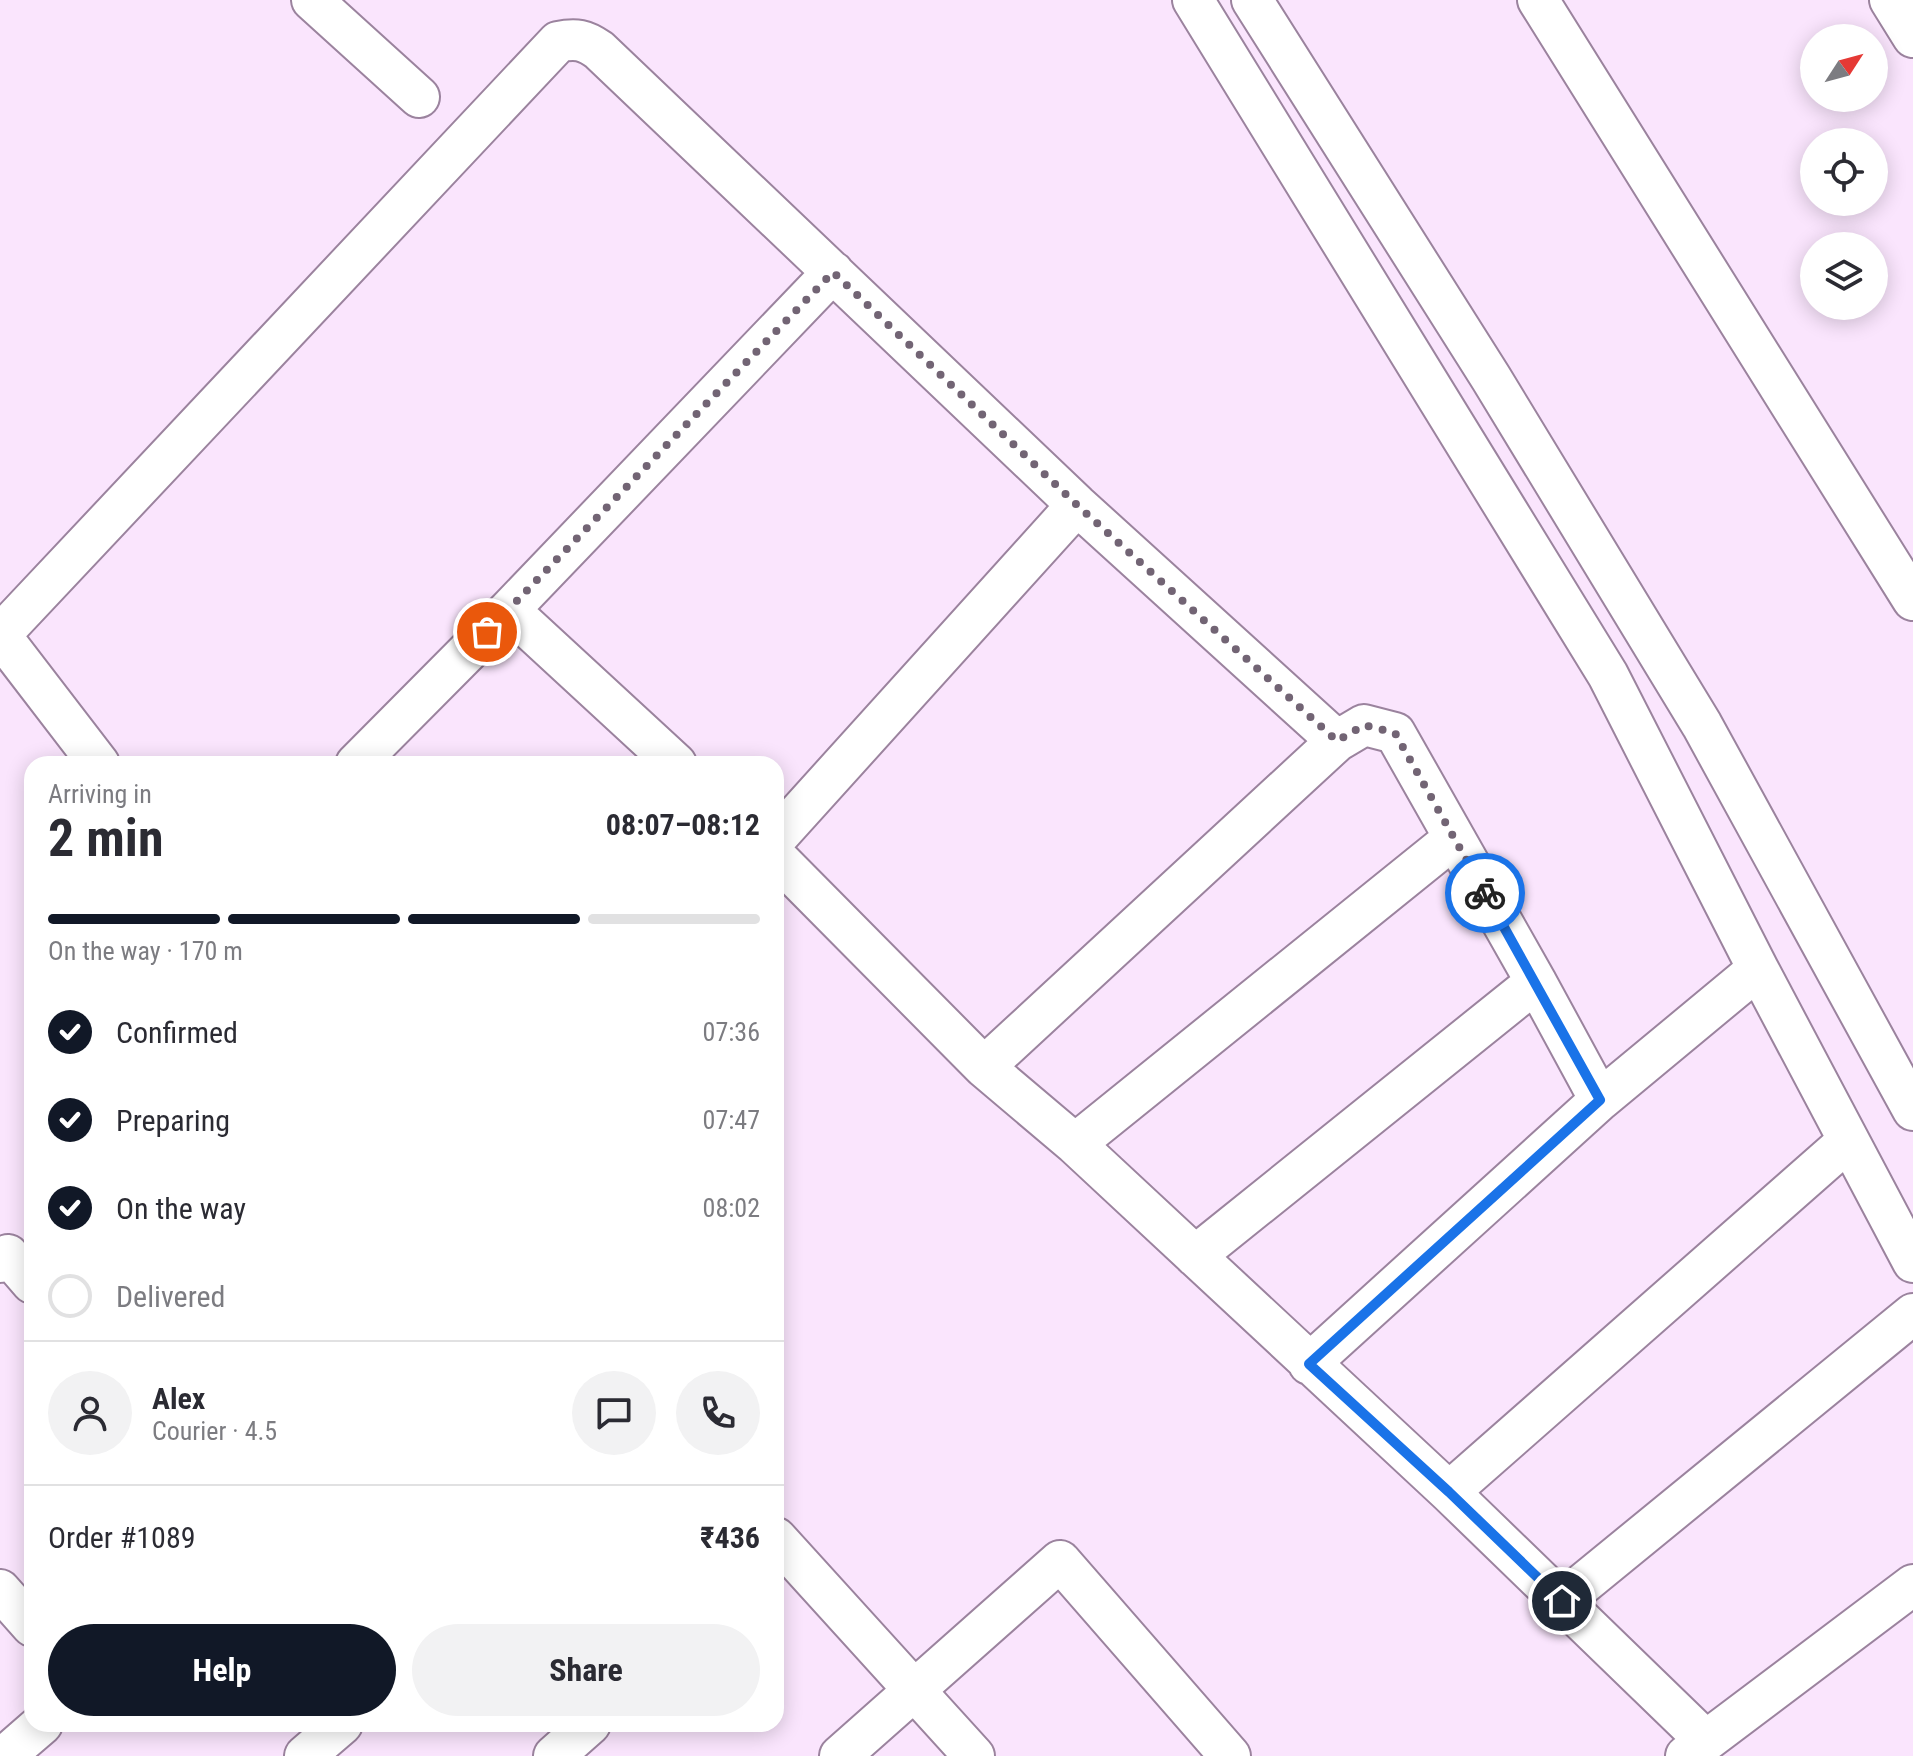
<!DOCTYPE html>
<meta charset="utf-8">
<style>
body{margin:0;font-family:"Roboto Condensed",sans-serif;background:#f2f2f3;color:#2b2b33;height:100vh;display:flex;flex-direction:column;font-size:30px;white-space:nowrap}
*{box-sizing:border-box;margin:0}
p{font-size:26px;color:#7c7c81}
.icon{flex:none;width:44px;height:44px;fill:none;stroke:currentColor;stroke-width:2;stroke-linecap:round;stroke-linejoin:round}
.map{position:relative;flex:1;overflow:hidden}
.details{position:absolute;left:24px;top:756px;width:760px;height:976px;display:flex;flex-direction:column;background:#fff;border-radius:24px;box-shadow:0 4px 20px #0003}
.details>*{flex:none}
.needle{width:52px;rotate:54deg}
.buttons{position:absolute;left:1800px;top:24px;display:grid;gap:16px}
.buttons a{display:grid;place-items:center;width:88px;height:88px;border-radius:50%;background:#fff;box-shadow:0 4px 20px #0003;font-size:40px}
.pin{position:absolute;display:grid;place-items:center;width:68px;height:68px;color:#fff;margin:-34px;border:4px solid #fff;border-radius:50%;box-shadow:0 2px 8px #0007}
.courier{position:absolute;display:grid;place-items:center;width:80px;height:80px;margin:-40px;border:6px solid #1a73e8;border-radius:50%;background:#fff;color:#222;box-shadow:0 2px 10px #0007}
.summary em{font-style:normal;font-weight:700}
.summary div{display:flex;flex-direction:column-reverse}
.summary{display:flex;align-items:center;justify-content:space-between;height:136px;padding:0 24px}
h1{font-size:52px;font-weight:700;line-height:60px}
.bar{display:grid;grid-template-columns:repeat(4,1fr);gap:12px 8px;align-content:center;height:96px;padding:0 24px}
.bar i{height:10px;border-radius:6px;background:#e1e1e2}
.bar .selected{background:#111827}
.bar p{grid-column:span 4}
.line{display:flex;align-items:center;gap:20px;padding:0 24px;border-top:2px solid #e1e1e2}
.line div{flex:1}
.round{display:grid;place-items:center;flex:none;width:84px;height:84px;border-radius:42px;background:#f2f2f3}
ol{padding:0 24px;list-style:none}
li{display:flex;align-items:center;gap:24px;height:88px}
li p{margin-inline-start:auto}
li .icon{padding:8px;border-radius:50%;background:#111827;color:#fff;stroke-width:4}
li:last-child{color:#7c7c81}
li i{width:44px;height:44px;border:4px solid #e1e1e2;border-radius:50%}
.action{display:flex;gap:16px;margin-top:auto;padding:16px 24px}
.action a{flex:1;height:92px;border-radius:48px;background:#111827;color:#fff;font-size:32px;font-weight:700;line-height:92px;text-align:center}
.action a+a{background:#f2f2f3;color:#2b2b33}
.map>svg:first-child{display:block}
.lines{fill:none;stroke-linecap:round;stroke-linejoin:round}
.minor-casing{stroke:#9b839e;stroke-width:44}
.minor{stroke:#fff;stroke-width:40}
.done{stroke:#726474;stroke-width:8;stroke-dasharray:0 14.4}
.route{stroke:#1a73e8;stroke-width:10}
</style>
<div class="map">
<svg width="1913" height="1756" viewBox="0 0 1913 1756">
<rect width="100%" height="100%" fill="#fae5fd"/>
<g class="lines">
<defs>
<path id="minor" d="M312,0L419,97
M1193,0L1608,675L1758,969L1913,1262
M1252,0L1491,378L1702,725L1913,1110
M1538,0L1913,600
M1890,0L1913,37
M509,610L676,764
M0,635L558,42C576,38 585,40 599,50L1077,505L1337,741
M0,635L99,764
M356,764L509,610L833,272
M776,838L1077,505
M776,857L984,1067L1075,1144L1449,1492L1704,1739
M984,1067L1337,741L1364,725L1395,733L1536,982L1600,1100
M1075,1144L1453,839
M1195,1256L1536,982
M0,1262L8,1255L32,1283
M1309,1364L1600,1100L1758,969
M1449,1492L1848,1141
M776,1538L974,1756
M0,1590L32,1626
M1562,1601L1913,1314
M5,1756L42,1724
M305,1756L342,1724
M554,1756L590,1724
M840,1756L1060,1561L1230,1756
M1686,1756L1913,1585"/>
</defs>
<use href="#minor" class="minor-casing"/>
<use href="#minor" class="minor"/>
</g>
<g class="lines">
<path class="done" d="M487,632L833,272L1077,505L1337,741L1364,725L1395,733L1485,893"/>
<path class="route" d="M1485,893L1600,1100L1309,1364L1449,1492L1562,1601"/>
</g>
</svg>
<div class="buttons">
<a><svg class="needle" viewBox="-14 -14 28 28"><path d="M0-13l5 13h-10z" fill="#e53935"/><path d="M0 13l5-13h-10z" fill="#7c7c81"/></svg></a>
<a><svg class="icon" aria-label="locate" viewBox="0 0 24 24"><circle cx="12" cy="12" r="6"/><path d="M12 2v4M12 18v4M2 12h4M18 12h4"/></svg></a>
<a><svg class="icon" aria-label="layers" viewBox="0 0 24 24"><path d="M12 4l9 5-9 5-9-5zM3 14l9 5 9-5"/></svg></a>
</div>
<div class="pin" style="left:487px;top:632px;background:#ea580c"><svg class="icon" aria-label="bag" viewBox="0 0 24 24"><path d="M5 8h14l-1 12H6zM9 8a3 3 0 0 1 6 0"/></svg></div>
<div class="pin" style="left:1562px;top:1601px;background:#1f2937"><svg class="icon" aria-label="home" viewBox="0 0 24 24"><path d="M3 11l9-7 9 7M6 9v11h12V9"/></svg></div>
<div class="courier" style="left:1485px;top:893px"><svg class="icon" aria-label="bike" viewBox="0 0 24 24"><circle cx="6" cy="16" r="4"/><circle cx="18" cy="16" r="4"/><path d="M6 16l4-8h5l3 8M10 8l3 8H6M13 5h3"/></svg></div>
<section class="details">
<div class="summary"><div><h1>2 min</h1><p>Arriving in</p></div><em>08:07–08:12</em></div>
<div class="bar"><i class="selected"></i><i class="selected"></i><i class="selected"></i><i></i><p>On the way · 170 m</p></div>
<ol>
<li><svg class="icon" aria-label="check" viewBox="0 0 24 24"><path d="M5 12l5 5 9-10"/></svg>Confirmed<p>07:36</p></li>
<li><svg class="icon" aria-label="check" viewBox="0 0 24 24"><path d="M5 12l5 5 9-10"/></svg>Preparing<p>07:47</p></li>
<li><svg class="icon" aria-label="check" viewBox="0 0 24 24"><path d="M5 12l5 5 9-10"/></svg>On the way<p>08:02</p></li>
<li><i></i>Delivered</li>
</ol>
<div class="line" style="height:144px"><a class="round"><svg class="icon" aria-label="person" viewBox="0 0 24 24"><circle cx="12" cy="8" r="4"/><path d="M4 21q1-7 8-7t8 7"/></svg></a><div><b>Alex</b><p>Courier · 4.5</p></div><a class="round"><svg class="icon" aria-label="chat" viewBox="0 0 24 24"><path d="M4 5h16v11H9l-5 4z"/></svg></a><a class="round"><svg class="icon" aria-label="phone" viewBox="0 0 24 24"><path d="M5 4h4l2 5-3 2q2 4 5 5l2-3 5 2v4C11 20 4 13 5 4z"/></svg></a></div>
<div class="line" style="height:104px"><div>Order #1089</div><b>₹436</b></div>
<div class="action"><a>Help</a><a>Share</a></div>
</section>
</div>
